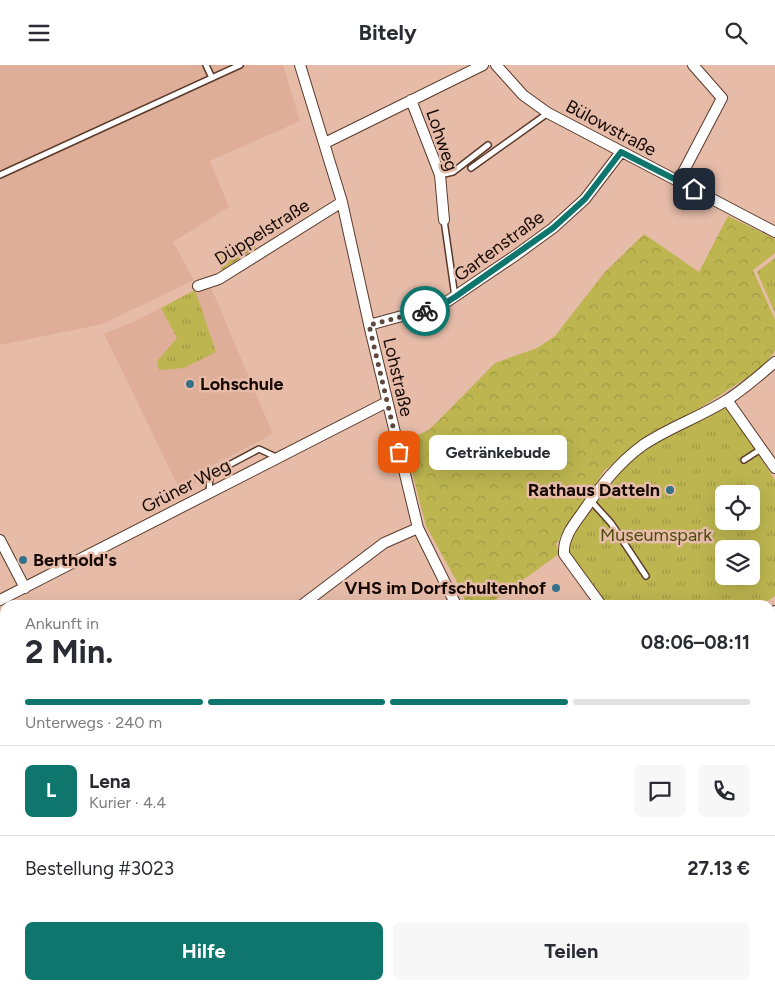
<!DOCTYPE html>
<html lang="de">
<meta charset="utf-8">
<style>
body{margin:0;font-family:Figtree,sans-serif;background:#f7f7f7;color:#2b2b33;height:100vh;display:flex;flex-direction:column;font-size:19px;white-space:nowrap}
*{box-sizing:border-box;margin:0}
p{font-size:16px;color:#7c7c81}
.icon{flex:none;width:28px;height:28px;fill:none;stroke:currentColor;stroke-width:2;stroke-linecap:round;stroke-linejoin:round}
.map{position:relative;flex:1;overflow:hidden}
.drawer{position:absolute;left:0px;top:535px;width:775px;height:390px;display:flex;flex-direction:column;background:#fff;border-radius:15px 15px 0 0;box-shadow:0 5px 20px #0002}
.drawer>*{flex:none}
.fabs{position:absolute;left:715px;top:420px;display:grid;gap:10px}
.fabs a{display:grid;place-items:center;width:45px;height:45px;border-radius:8px;background:#fff;box-shadow:0 5px 20px #0002;font-size:25px}
.pin{position:absolute;display:grid;place-items:center;width:42px;height:42px;color:#fff;margin:-21px;border-radius:10px;box-shadow:0 2px 8px #0006}
.courier{position:absolute;display:grid;place-items:center;width:50px;height:50px;margin:-25px;border:4px solid #0f766e;border-radius:50%;background:#fff;color:#222;box-shadow:0 1px 6px #0007}
.bubble{position:absolute;height:35px;border-radius:8px;background:#fff;box-shadow:0 5px 20px #0002;font-size:16px;font-weight:700;line-height:35px;text-align:center}
.overview em{font-style:normal;font-weight:700}
.overview div{display:flex;flex-direction:column-reverse}
.overview{display:flex;align-items:center;justify-content:space-between;height:85px;padding:0 25px}
h1{font-size:32px;font-weight:700;line-height:38px}
.bar{display:grid;grid-template-columns:repeat(4,1fr);gap:8px 5px;align-content:center;height:60px;padding:0 25px}
.bar i{height:6px;border-radius:4px;background:#e1e1e2}
.bar .current{background:#0f766e}
.bar p{grid-column:span 4}
.line{display:flex;align-items:center;gap:12px;padding:0 25px;border-top:1px solid #e1e1e2}
.line div{flex:1}
.round{display:grid;place-items:center;flex:none;width:52px;height:52px;border-radius:8px;background:#f7f7f7}
.action{display:flex;gap:10px;margin-top:auto;padding:10px 25px}
.action a{flex:1;height:58px;border-radius:8px;background:#0f766e;color:#fff;font-size:20px;font-weight:700;line-height:58px;text-align:center}
.action a+a{background:#f7f7f7;color:#2b2b33}
header{display:flex;justify-content:space-between;align-items:center;height:65px;padding:0 25px;background:#fff;font-size:22px;font-weight:700}
.map>svg:first-child{display:block}
.built{fill:#dfae98}
.forest{fill:url(#forest-crowns)}
.cemetery{fill:url(#cemetery-stones)}
.park{fill:url(#park-tufts);fill-rule:evenodd}
.lines{fill:none;stroke-linecap:round;stroke-linejoin:round}
.lane-casing{stroke:#5c3a2a;stroke-width:8}
.street-casing{stroke:#5c3a2a;stroke-width:12}
.lane{stroke:#fff;stroke-width:5}
.street{stroke:#fff;stroke-width:10}
.done{stroke:#5f483e;stroke-width:5;stroke-dasharray:0 9}
.route{stroke:#0f766e;stroke-width:6}
.poi-dot{fill:#357289;stroke:#e6bca9;stroke-width:2}
.labels{text-anchor:middle;stroke-width:5;stroke-linejoin:round;paint-order:stroke}
.street-label{font-size:18px;fill:#160904;stroke:#e6bca9}
.poi-label{font-size:18px;font-weight:bold;fill:#160904;stroke:#e6bca9;text-anchor:start}
.park-label{font-size:18px;fill:#4e4a0e;stroke:#e6bca9}
</style>
<header><svg class="icon" aria-label="menu" viewBox="0 0 24 24"><path d="M4 6h16M4 12h16M4 18h16"/></svg>Bitely<svg class="icon" aria-label="search" viewBox="0 0 24 24"><circle cx="10" cy="10" r="6"/><path d="M15 15l6 6"/></svg></header>
<div class="map">
<svg width="775" height="925" viewBox="0 0 775 925">
<defs>
<pattern id="forest-crowns" width="20" height="18" patternUnits="userSpaceOnUse" patternTransform="scale(1.25)"><rect width="20" height="18" fill="#bcb550"/><path d="M2 6a3 3 0 1 1 6 0M12 15a3 3 0 1 1 6 0" fill="none" stroke="#a19a44"/></pattern>
<pattern id="cemetery-stones" width="16" height="16" patternUnits="userSpaceOnUse" patternTransform="scale(1.25)"><rect width="16" height="16" fill="#bcb550"/><path d="M2 7V4a2 2 0 0 1 4 0v3zM10 15v-3a2 2 0 0 1 4 0v3z" fill="#a19a44"/></pattern>
<pattern id="park-tufts" width="24" height="20" patternUnits="userSpaceOnUse" patternTransform="scale(1.25)"><rect width="24" height="20" fill="#bcb550"/><path d="M3 7l-1-3M5 7V3M7 7l1-3M15 17l-1-3M17 17v-4M19 17l1-3" fill="none" stroke="#a19a44"/></pattern>
</defs>
<rect width="100%" height="100%" fill="#e6bca9"/>
<path class="built" d="M0,0H283L300,56L210,96L229,142L173,177L194,215L103,259L0,280Z
M210,220L273,369L203,405L200,415L197,418L181,427L104,269L137,255L195,225Z"/>
<path class="forest" d="M728,151L775,174V188L753,205L775,255V286L762,303L689,350L637,379L604,406L556,479L559,489L488,540H467L456,515L426,461L404,376L429,365L495,298L537,283L555,271L604,208L644,169L699,207Z"/>
<path class="cemetery" d="M250,170L256,183L222,205L214,190Z"/>
<path class="park" d="M775,193V248L757,207Z
M195,225L216,287L184,303L159,305L157,296L177,273L161,243Z
M726,339L775,415V531L761,540H602L571,499L567,482C586,445 612,409 646,384C670,366 699,353 726,339ZM724,429H751V456H724ZM724,484H751V511H724Z"/>
<g class="lines">
<defs>
<path id="lane" d="M206,0L212,13
M471,103L548,48
M0,110L240,0
M440,110L453,107L488,80
M444,155L455,232
M744,395L761,384
M209,428L210,410L259,384L276,392
M591,436L611,458L646,511
M0,675L5,685
M327,920L331,925
M350,925L385,920"/>
<path id="street" d="M300,0L342,137L371,268L418,463L456,540
M496,0L523,30L548,48L775,167
M411,35L440,110L444,155
M325,78L483,0
M678,117L722,33L693,0
M198,221L219,214L342,137
M369,260L442,240L516,190L553,163L585,134L621,87
M727,335L775,403
M0,475L25,523
M0,535L387,337
M302,540L384,478L418,463
M601,540L564,489C563,473 573,460 582,448C600,422 617,399 643,380C670,362 700,352 727,335C744,324 760,310 775,297
M770,549L775,546
M0,693L5,691
M770,755L775,750
M770,768L775,772
M0,822H5
M770,884L775,886
M243,920L244,925
M545,920L553,925
M21,925L27,920
M224,925L236,920
M502,925L506,920
M587,925L592,920"/>
</defs>
<use href="#lane" class="lane-casing"/>
<use href="#street" class="street-casing"/>
<use href="#lane" class="lane"/>
<use href="#street" class="street"/>
</g>
<g class="lines">
<path class="done" d="M399,387L369,260L425,246"/>
<path class="route" d="M425,246L442,240L455,232L553,163L585,134L621,87L694,124"/>
</g>
<g class="poi-dot">
<circle cx="190" cy="319" r="5"/>
<circle cx="670" cy="425" r="5"/>
<circle cx="23" cy="495" r="5"/>
<circle cx="556" cy="523" r="5"/>
</g>
<g class="labels">
<g class="street-label">
<text transform="translate(611 63) rotate(28)" y="6">Bülowstraße</text>
<text transform="translate(442 75) rotate(71)" y="6">Lohweg</text>
<text transform="translate(262 167) rotate(-32)" y="6">Düppelstraße</text>
<text transform="translate(499 181) rotate(-36)" y="6">Gartenstraße</text>
<text transform="translate(398 312) rotate(77)" y="6">Lohstraße</text>
<text transform="translate(186 421) rotate(-27)" y="6">Grüner Weg</text>
</g>
<g class="poi-label">
<text x="200" y="325">Lohschule</text>
<text x="660" y="431" text-anchor="end">Rathaus Datteln</text>
<text x="33" y="501">Berthold's</text>
<text x="546" y="529" text-anchor="end">VHS im Dorfschultenhof</text>
</g>
<g class="park-label">
<text x="656" y="476">Museumspark</text>
</g>
</g>
</svg>
<div class="fabs">
<a><svg class="icon" aria-label="locate" viewBox="0 0 24 24"><circle cx="12" cy="12" r="6"/><path d="M12 2v4M12 18v4M2 12h4M18 12h4"/></svg></a>
<a><svg class="icon" aria-label="layers" viewBox="0 0 24 24"><path d="M12 4l9 5-9 5-9-5zM3 14l9 5 9-5"/></svg></a>
</div>
<div class="pin" style="left:399px;top:387px;background:#ea580c"><svg class="icon" aria-label="bag" viewBox="0 0 24 24"><path d="M5 8h14l-1 12H6zM9 8a3 3 0 0 1 6 0"/></svg></div>
<div class="pin" style="left:694px;top:124px;background:#1f2937"><svg class="icon" aria-label="home" viewBox="0 0 24 24"><path d="M3 11l9-7 9 7M6 9v11h12V9"/></svg></div>
<div class="courier" style="left:425px;top:246px"><svg class="icon" aria-label="bike" viewBox="0 0 24 24"><circle cx="6" cy="16" r="4"/><circle cx="18" cy="16" r="4"/><path d="M6 16l4-8h5l3 8M10 8l3 8H6M13 5h3"/></svg></div>
<div class="bubble" style="left:429px;top:370px;width:138px">Getränkebude</div>
<section class="drawer">
<div class="overview"><div><h1>2 Min.</h1><p>Ankunft in</p></div><em>08:06–08:11</em></div>
<div class="bar"><i class="current"></i><i class="current"></i><i class="current"></i><i></i><p>Unterwegs · 240 m</p></div>
<div class="line" style="height:90px"><b class="round" style="background:#0f766e;color:#fff">L</b><div><b>Lena</b><p>Kurier · 4.4</p></div><a class="round"><svg class="icon" aria-label="chat" viewBox="0 0 24 24"><path d="M4 5h16v11H9l-5 4z"/></svg></a><a class="round"><svg class="icon" aria-label="phone" viewBox="0 0 24 24"><path d="M5 4h4l2 5-3 2q2 4 5 5l2-3 5 2v4C11 20 4 13 5 4z"/></svg></a></div>
<div class="line" style="height:65px"><div>Bestellung #3023</div><b>27.13 €</b></div>
<div class="action"><a>Hilfe</a><a>Teilen</a></div>
</section>
</div>
